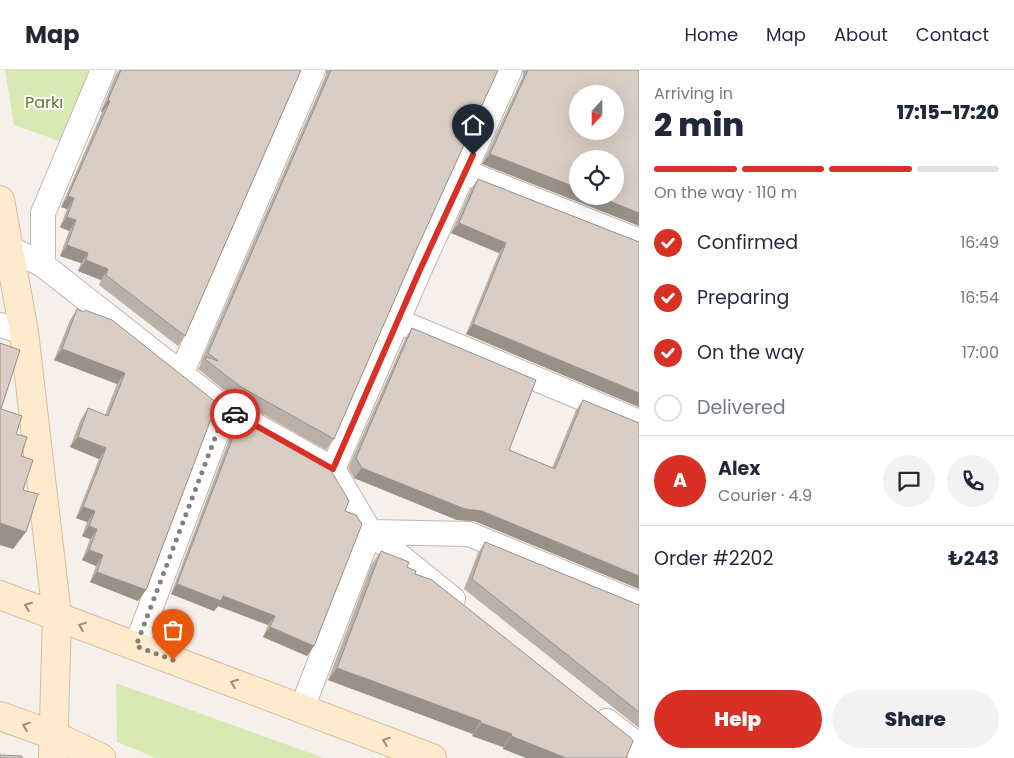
<!DOCTYPE html>
<meta charset="utf-8">
<style>
body{margin:0;font-family:Poppins,sans-serif;background:#f2f2f3;color:#1f2937;height:100vh;display:flex;flex-direction:column;font-size:19px;white-space:nowrap}
*{box-sizing:border-box;margin:0}
p{font-size:16px;color:#747a83}
.icon{flex:none;width:28px;height:28px;fill:none;stroke:currentColor;stroke-width:2;stroke-linecap:round;stroke-linejoin:round}
.map{position:relative;flex:1;overflow:hidden}
.sheet{display:flex;flex-direction:column;background:#fff;width:375px}
.sheet>*{flex:none}
.needle{width:32px;rotate:201deg}
.controls{position:absolute;left:569px;top:15px;display:grid;gap:10px}
.controls a{display:grid;place-items:center;width:55px;height:55px;border-radius:50%;background:#fff;box-shadow:0 5px 20px #0002;font-size:25px}
.pin{position:absolute;display:grid;place-items:center;width:42px;height:42px;color:#fff;margin:-51px -21px;border-radius:50% 50% 50% 0;rotate:-45deg;box-shadow:0 0 5px #0007}
.pin .icon{rotate:45deg}
.courier{position:absolute;display:grid;place-items:center;width:50px;height:50px;margin:-25px;border:4px solid #d93025;border-radius:50%;background:#fff;color:#222;box-shadow:0 1px 6px #0007}
.summary em{font-style:normal;font-weight:800}
.summary div{display:flex;flex-direction:column-reverse}
.summary{display:flex;align-items:center;justify-content:space-between;height:85px;padding:0 15px}
h1{font-size:32px;font-weight:800;line-height:38px}
.bar{display:grid;grid-template-columns:repeat(4,1fr);gap:8px 5px;align-content:center;height:60px;padding:0 15px}
.bar i{height:6px;border-radius:4px;background:#e0e1e3}
.bar .current{background:#d93025}
.bar p{grid-column:span 4}
.line{display:flex;align-items:center;gap:12px;padding:0 15px;border-top:1px solid #e0e1e3}
.line div{flex:1}
.round{display:grid;place-items:center;flex:none;width:52px;height:52px;border-radius:26px;background:#f2f2f3}
ol{padding:0 15px;list-style:none}
li{display:flex;align-items:center;gap:15px;height:55px}
li p{margin-inline-start:auto}
li .icon{padding:5px;border-radius:50%;background:#d93025;color:#fff;stroke-width:4}
li:last-child{color:#747a83}
li i{width:28px;height:28px;border:2px solid #e0e1e3;border-radius:50%}
.action{display:flex;gap:10px;margin-top:auto;padding:10px 15px}
.action a{flex:1;height:58px;border-radius:30px;background:#d93025;color:#fff;font-size:20px;font-weight:800;line-height:58px;text-align:center}
.action a+a{background:#f2f2f3;color:#1f2937}
header{display:flex;align-items:center;gap:30px;box-sizing:border-box;height:70px;padding:0 25px;background:#fff;border-bottom:1px solid #e0e1e3}
header strong{font-size:24px}
nav{display:flex;gap:28px;margin-inline-start:auto;font-size:18px}
main{display:flex;flex:1;min-height:0}
.map>svg:first-child{display:block}
.green{fill:#d9e9b4}
.lines{fill:none;stroke-linecap:round;stroke-linejoin:round}
.street-casing{stroke:#c1b7ad;stroke-width:26}
.secondary-casing{stroke:#d8bf9d;stroke-width:30}
.street{stroke:#fff;stroke-width:24}
.secondary{stroke:#feeacc;stroke-width:28}
.wall{fill:#bbb0a8}
.shaded-wall{fill:#999088}
.building{fill:#dacdc3;stroke:#999088;fill-rule:evenodd}
.oneway{stroke:#9b8c7b}
.done{stroke:#867e77;stroke-width:5;stroke-dasharray:0 9}
.route{stroke:#d93025;stroke-width:6}
.labels{text-anchor:middle;stroke-width:4;stroke-linejoin:round;paint-order:stroke}
.park-label{font-size:16px;fill:#567c2b;stroke:#fff}
</style>
<header>
<strong>Map</strong>
<nav><a>Home</a><a>Map</a><a>About</a><a>Contact</a></nav>
</header>
<main>
<div class="map">
<svg width="639" height="688" viewBox="0 0 639 688">
<rect width="100%" height="100%" fill="#f5f0eb"/>
<path class="green" d="M5,0H91L62,72L14,55Z
M116,613L324,688H156L117,672Z"/>
<g class="lines">
<defs>
<path id="street" d="M465,102L639,171
M9,178L43,195L226,339L333,399L370,462L453,529
M43,195V143L103,0
M398,251L639,352
M0,255L24,262
M181,304L313,0
M333,399L419,201L510,0
M136,576L226,339
M302,638L370,462L469,464L639,534
M607,651L633,671L639,682"/>
<path id="secondary" d="M0,130L24,262L57,546L53,688
M0,525L432,688
M0,646L53,665L101,688"/>
</defs>
<use href="#street" class="street-casing"/>
<use href="#secondary" class="secondary-casing"/>
<use href="#street" class="street"/>
<use href="#secondary" class="secondary"/>
</g>
<path class="wall" d="M119,0H301L185,266L178,276L99,215L101,210L78,201L81,193L60,186L69,161L60,157L67,139L61,137L102,42L101,41L116,4Z
M326,0H498L414,185L334,369L326,380L234,328L198,299L201,294H200L326,5Z
M523,0H639L482,94L523,6Z
M478,109L639,172V337L466,264L499,183L451,163L471,119Z
M77,239L217,333L146,520L138,531L90,512L96,496L82,490L90,469L82,466L87,452L76,448L99,389L70,377L81,349L88,338L105,345L117,314L54,290L70,250Z
M412,258L509,380L552,398L576,340L583,330L639,353L474,451L457,450L354,408L348,398L405,269Z
M240,349L345,441L307,586L263,567L268,555L218,536L214,541L171,524L233,359Z
M485,472L639,535V658L464,519L478,483Z
M381,481L407,497L631,668L503,679V677L472,666L473,664L328,610L372,494Z"/>
<path class="shaded-wall" d="M108,30L110,31L102,42L101,41Z
M490,84L578,118V126H597L639,143V156L482,94Z
M68,126L74,128L67,139L61,137Z
M67,147L76,150L69,161L60,157Z
M459,153L506,173L499,183L451,163Z
M67,175L88,183L81,193L60,186Z
M86,190L108,199L101,210L78,201Z
M473,254L639,323V337L466,264Z
M62,279L125,303L117,314L54,290Z
M78,367L106,378L99,389L70,377Z
M362,398L482,441L639,506V519L474,451L457,450L354,408Z
M83,437L95,441L87,452L76,448Z
M0,453L26,462L13,479L0,475Z
M89,456L97,459L90,469L82,466Z
M89,480L103,485L96,496L82,490Z
M97,502L146,520L138,531L90,512Z
M177,514L223,526L275,546L268,555L218,536L214,541L171,524Z
M270,557L314,576L307,586L263,567Z
M337,598L481,651L473,664L328,610Z
M481,653L512,664L503,677L472,666Z
M511,666L566,688H526L503,679Z"/>
<path class="building" d="M121,0H301L185,266L106,205L108,199L86,190L88,183L67,175L76,150L67,147L74,128L68,126L110,31L108,30Z
M331,0H498L414,185L334,369L241,317L205,289L206,287L218,291L208,283Z
M528,0H639V143L597,126H615V89H578V118L490,84ZM578,24H615V61H578Z
M478,109L639,172V323L473,254L506,173L459,153Z
M77,239L84,242L85,240L112,250L217,333L146,520L97,502L103,485L89,480L97,459L89,456L95,441L83,437L106,378L78,367L88,338L108,346L125,303L62,279Z
M412,258L536,310L509,380L555,399L583,330L639,353V506L482,441L465,439L362,398L356,388Z
M0,273L20,280L1,339L22,346L16,364L27,367L21,386L33,390L23,420L38,424L26,462L0,453Z
M240,349L330,399L349,431L345,441L356,445L362,454L314,576L270,557L275,546L223,526L221,531L177,514Z
M485,472L639,535V642L472,509Z
M381,481L409,492L407,497L416,501L415,504L432,510L631,668L633,671L626,688H566L511,666L512,664L481,653V651L337,598Z
M0,685L22,686V688H0Z"/>
<defs><path id="oneway-chevron" d="M-2-3.5L2.5 0L-2 3.5" fill="none" stroke-width="1.6" stroke-linecap="round" stroke-linejoin="round" transform="scale(1.25)"/></defs>
<g class="oneway">
<use href="#oneway-chevron" transform="translate(28 536) rotate(-159)"/>
<use href="#oneway-chevron" transform="translate(82 556) rotate(-159)"/>
<use href="#oneway-chevron" transform="translate(234 613) rotate(-159)"/>
<use href="#oneway-chevron" transform="translate(26 656) rotate(-161)"/>
<use href="#oneway-chevron" transform="translate(386 671) rotate(-159)"/>
</g>
<g class="lines">
<path class="done" d="M173,590L136,576L226,339L235,344"/>
<path class="route" d="M235,344L333,399L419,202L473,85"/>
</g>
<g class="labels">
<g class="park-label">
<text x="44" y="38">Parkı</text>
</g>
</g>
</svg>
<div class="controls">
<a><svg class="needle" viewBox="-14 -14 28 28"><path d="M0-13l5 13h-10z" fill="#e53935"/><path d="M0 13l5-13h-10z" fill="#747a83"/></svg></a>
<a><svg class="icon" aria-label="locate" viewBox="0 0 24 24"><circle cx="12" cy="12" r="6"/><path d="M12 2v4M12 18v4M2 12h4M18 12h4"/></svg></a>
</div>
<div class="pin" style="left:173px;top:590px;background:#ea580c"><svg class="icon" aria-label="bag" viewBox="0 0 24 24"><path d="M5 8h14l-1 12H6zM9 8a3 3 0 0 1 6 0"/></svg></div>
<div class="pin" style="left:473px;top:85px;background:#1f2937"><svg class="icon" aria-label="home" viewBox="0 0 24 24"><path d="M3 11l9-7 9 7M6 9v11h12V9"/></svg></div>
<div class="courier" style="left:235px;top:344px"><svg class="icon" aria-label="car" viewBox="0 0 24 24"><path d="M5 17H2v-5l4-1 3-4h7l3 4 3 1v5h-3M9 17h6M6 11h13"/><circle cx="7" cy="17" r="2"/><circle cx="17" cy="17" r="2"/></svg></div>
</div>
<section class="sheet">
<div class="summary"><div><h1>2 min</h1><p>Arriving in</p></div><em>17:15–17:20</em></div>
<div class="bar"><i class="current"></i><i class="current"></i><i class="current"></i><i></i><p>On the way · 110 m</p></div>
<ol>
<li><svg class="icon" aria-label="check" viewBox="0 0 24 24"><path d="M5 12l5 5 9-10"/></svg>Confirmed<p>16:49</p></li>
<li><svg class="icon" aria-label="check" viewBox="0 0 24 24"><path d="M5 12l5 5 9-10"/></svg>Preparing<p>16:54</p></li>
<li><svg class="icon" aria-label="check" viewBox="0 0 24 24"><path d="M5 12l5 5 9-10"/></svg>On the way<p>17:00</p></li>
<li><i></i>Delivered</li>
</ol>
<div class="line" style="height:90px"><b class="round" style="background:#d93025;color:#fff">A</b><div><b>Alex</b><p>Courier · 4.9</p></div><a class="round"><svg class="icon" aria-label="chat" viewBox="0 0 24 24"><path d="M4 5h16v11H9l-5 4z"/></svg></a><a class="round"><svg class="icon" aria-label="phone" viewBox="0 0 24 24"><path d="M5 4h4l2 5-3 2q2 4 5 5l2-3 5 2v4C11 20 4 13 5 4z"/></svg></a></div>
<div class="line" style="height:65px"><div>Order #2202</div><b>₺243</b></div>
<div class="action"><a>Help</a><a>Share</a></div>
</section>
</main>
